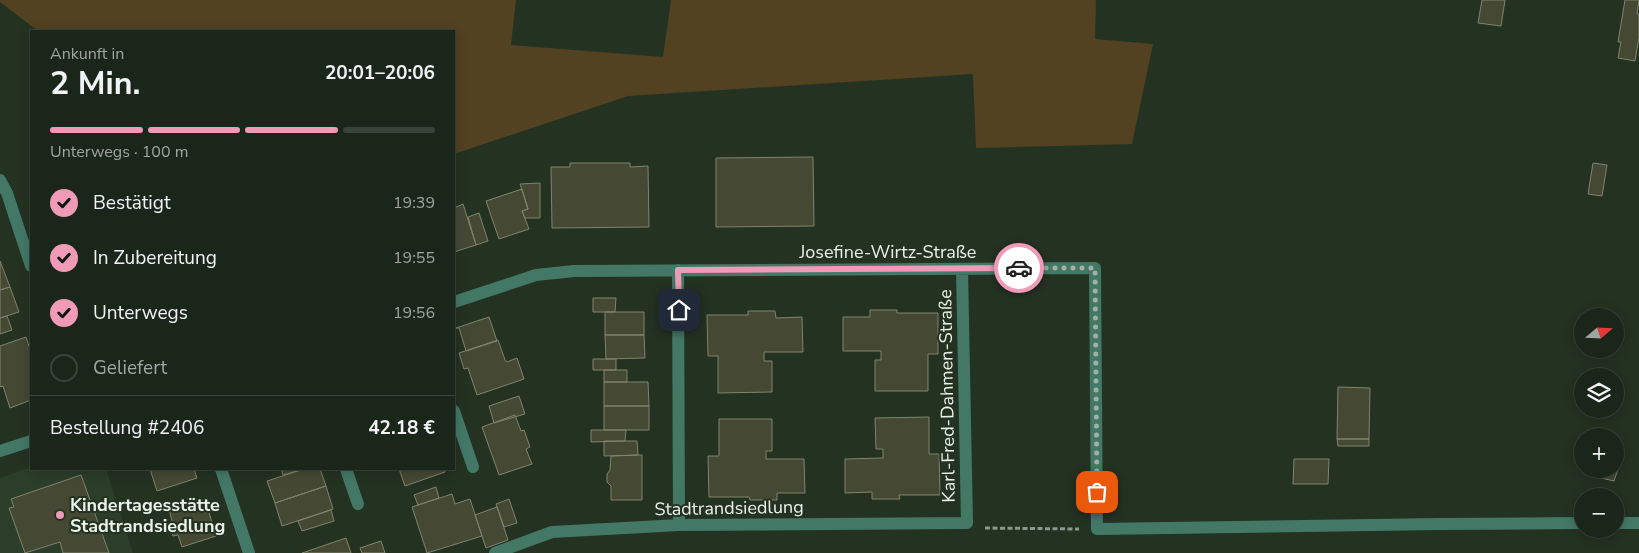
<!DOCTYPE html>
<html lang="de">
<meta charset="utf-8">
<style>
body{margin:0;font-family:"Nunito Sans",sans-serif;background:#242e23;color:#f1f3f6;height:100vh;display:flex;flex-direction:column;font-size:19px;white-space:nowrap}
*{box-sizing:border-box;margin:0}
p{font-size:16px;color:#a0a5a2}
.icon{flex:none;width:28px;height:28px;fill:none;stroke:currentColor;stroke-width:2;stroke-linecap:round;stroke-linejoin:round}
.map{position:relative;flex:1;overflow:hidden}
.panel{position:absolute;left:30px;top:30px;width:425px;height:440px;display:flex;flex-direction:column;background:#1b261a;border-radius:0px;box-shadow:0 2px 12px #0003,0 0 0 1px #394339}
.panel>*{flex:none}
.needle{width:32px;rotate:71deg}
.buttons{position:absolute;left:1574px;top:308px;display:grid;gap:10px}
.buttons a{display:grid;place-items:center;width:50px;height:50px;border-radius:50%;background:#1b261a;box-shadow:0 2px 12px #0003,0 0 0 1px #394339;font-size:25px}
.pin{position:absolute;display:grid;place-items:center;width:42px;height:42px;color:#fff;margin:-21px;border-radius:10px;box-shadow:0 2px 8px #0006}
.courier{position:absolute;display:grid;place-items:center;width:50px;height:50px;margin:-25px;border:4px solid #ef9ab7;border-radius:50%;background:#fff;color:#222;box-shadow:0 1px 6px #0007}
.overview em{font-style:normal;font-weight:700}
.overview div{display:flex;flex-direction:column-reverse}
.overview{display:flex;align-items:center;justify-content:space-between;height:85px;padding:0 20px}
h1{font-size:32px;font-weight:700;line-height:38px}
.bar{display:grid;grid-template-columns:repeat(4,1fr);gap:8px 5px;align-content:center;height:60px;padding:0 20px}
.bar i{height:6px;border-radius:4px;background:#394339}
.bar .on{background:#ef9ab7}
.bar p{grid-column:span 4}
.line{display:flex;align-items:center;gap:12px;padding:0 20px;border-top:1px solid #394339}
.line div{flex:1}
ol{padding:0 20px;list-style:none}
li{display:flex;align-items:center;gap:15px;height:55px}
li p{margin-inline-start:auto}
li .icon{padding:5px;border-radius:50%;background:#ef9ab7;color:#111;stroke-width:4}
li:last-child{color:#a0a5a2}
li i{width:28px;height:28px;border:2px solid #394339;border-radius:50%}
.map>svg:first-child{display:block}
.built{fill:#2b3e29}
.green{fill:#524222}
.building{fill:#454833;stroke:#81846d}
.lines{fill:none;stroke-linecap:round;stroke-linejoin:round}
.path{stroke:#8c978b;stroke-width:3;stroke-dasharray:5 2.5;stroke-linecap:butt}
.lane{stroke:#437867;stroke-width:12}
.street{stroke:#437867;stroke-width:12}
.done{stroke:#a5afa3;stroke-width:5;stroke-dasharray:0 9}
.route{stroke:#ef9ab7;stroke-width:6}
.poi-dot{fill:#ef9ab7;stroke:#243222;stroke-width:2}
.labels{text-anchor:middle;stroke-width:4;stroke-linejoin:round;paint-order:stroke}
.street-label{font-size:18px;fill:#eaf3e9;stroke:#243222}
.poi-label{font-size:18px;font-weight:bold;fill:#eaf3e9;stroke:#243222;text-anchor:start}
</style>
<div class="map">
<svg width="1639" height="553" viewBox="0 0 1639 553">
<rect width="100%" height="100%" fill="#243222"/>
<path class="built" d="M31,467L106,469L133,553H0V478Z"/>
<path class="green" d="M0,0H516L511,45L663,57L671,0H1096L1095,39L1153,44L1132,144L976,148L973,74L628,96L454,154V31H38L0,2Z"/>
<path class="building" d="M1482,0H1505L1501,26L1478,23Z
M1625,0H1639L1637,14H1639V37L1635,61L1618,58L1621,42H1618Z
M813,157L814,226L716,227V158Z
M570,163H630V167L648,166L649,227L552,228L551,167H570Z
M1593,163L1607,165L1602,196L1588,194Z
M540,183V218H525L522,211L528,209L520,184Z
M522,189L528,209L522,211L529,229L499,239L486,201Z
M463,204L476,245L454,252V208Z
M479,213L488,241L476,245L468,217Z
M0,261L10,287L0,290Z
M10,287L19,312L0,318V290Z
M593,298H616L615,312H593Z
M870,310H897V313H938V354H928V391H875V360H881V351H843V317H870Z
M748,311H775L776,318L802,317L803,352H764V361H772V392L718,393V356H708L707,315H748Z
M605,312H644V335H605Z
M7,316L12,330L0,334V318Z
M489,317L497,341L466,351L459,328H456Z
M605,335H644L645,358L606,359Z
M26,337L31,352V400L10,408L3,386L0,387V346Z
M498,340L505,360L507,362L517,358L524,379L477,395L468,368L464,369L459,353Z
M593,359H616V370H593Z
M604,370H627V382H604Z
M604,382H648L649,406H604Z
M1338,387L1370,388L1369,439H1337Z
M519,396L525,414L494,423L489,406Z
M604,406H649V430H604Z
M515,415L521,431L524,430L530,447L526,449L532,464L499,475L482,427Z
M929,417V454H939L940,495H899L900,499H872V492L845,493V459L883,458V449H876L875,418Z
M719,419H772V451H766V459H804L805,493H777V500H750L749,497H709L708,456H719Z
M591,430H626L625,441L591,442Z
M1337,439H1369V446H1338Z
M604,441H637L638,455L604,456Z
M1615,452L1623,455L1614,481L1601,478L1604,469H1615Z
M642,455V500H611V486L607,482V474L610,470L611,456Z
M1294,459H1329L1328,484H1293Z
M150,469H194L197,478L157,491Z
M281,469H304L283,475Z
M304,469H320L326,486L275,503L267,481Z
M399,469H444L445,472L405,486Z
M81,475L109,553H63L60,542L25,553L9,508L14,507L11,499Z
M326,486L333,509L282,526L275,503Z
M436,487L439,498L418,505L414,495Z
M452,494L455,504L470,499L482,536L427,553L412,507Z
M205,499L216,536L182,547L178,535L173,536L170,525L173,524L169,510Z
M509,499L517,523L504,527L496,504Z
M497,507L508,540L486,548L475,515Z
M331,510L334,521L302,531L298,521Z
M346,538L351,553H302Z
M381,541L385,553H362L360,548Z"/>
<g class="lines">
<path class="path" d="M985,528L1079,529"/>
<path class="lane" d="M454,411L473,467
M221,469L249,553
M346,469L358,504
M1615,523H1639
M1440,524L1582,523"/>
<path class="street" d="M0,180L7,193L31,266
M678,270L679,525
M454,302L536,275L574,271L1095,268L1097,529L1440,524
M0,451L31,441
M495,553L552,532L679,525L967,523L962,269"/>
</g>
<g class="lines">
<path class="done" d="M1019,268H1095L1097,492"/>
<path class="route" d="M679,310L678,270L1019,268"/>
</g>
<circle class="poi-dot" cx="60" cy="515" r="5"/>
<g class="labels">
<g class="street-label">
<text x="888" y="258">Josefine-Wirtz-Straße</text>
<text transform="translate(947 396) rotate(-91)" y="6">Karl-Fred-Dahmen-Straße</text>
<text transform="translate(729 508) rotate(-1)" y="6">Stadtrandsiedlung</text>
</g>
<g class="poi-label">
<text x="70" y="511">Kindertagesstätte<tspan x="70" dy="21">Stadtrandsiedlung</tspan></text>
</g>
</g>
</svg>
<div class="buttons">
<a><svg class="needle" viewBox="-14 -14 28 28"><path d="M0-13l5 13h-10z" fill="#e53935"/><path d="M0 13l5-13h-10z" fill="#a0a5a2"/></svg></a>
<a><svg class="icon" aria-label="layers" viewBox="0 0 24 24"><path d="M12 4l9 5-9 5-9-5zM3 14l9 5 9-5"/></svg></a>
<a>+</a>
<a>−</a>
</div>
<div class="pin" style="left:1097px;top:492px;background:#ea580c"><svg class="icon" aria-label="bag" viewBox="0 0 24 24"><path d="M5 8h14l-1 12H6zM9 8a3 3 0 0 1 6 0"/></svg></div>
<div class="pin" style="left:679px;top:310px;background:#1f2937"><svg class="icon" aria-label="home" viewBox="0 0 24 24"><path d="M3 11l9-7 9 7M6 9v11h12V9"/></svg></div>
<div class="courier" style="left:1019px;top:268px"><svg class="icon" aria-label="car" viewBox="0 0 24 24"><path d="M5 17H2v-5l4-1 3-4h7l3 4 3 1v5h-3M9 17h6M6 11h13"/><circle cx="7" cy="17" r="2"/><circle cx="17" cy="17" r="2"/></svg></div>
<section class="panel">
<div class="overview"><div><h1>2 Min.</h1><p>Ankunft in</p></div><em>20:01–20:06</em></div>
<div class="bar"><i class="on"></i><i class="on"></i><i class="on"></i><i></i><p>Unterwegs · 100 m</p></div>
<ol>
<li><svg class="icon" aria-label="check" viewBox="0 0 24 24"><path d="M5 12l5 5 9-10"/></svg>Bestätigt<p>19:39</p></li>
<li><svg class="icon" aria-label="check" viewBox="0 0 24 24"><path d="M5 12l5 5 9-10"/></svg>In Zubereitung<p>19:55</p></li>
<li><svg class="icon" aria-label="check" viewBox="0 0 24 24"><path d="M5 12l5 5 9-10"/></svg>Unterwegs<p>19:56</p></li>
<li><i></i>Geliefert</li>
</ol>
<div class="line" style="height:65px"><div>Bestellung #2406</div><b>42.18 €</b></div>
</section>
</div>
